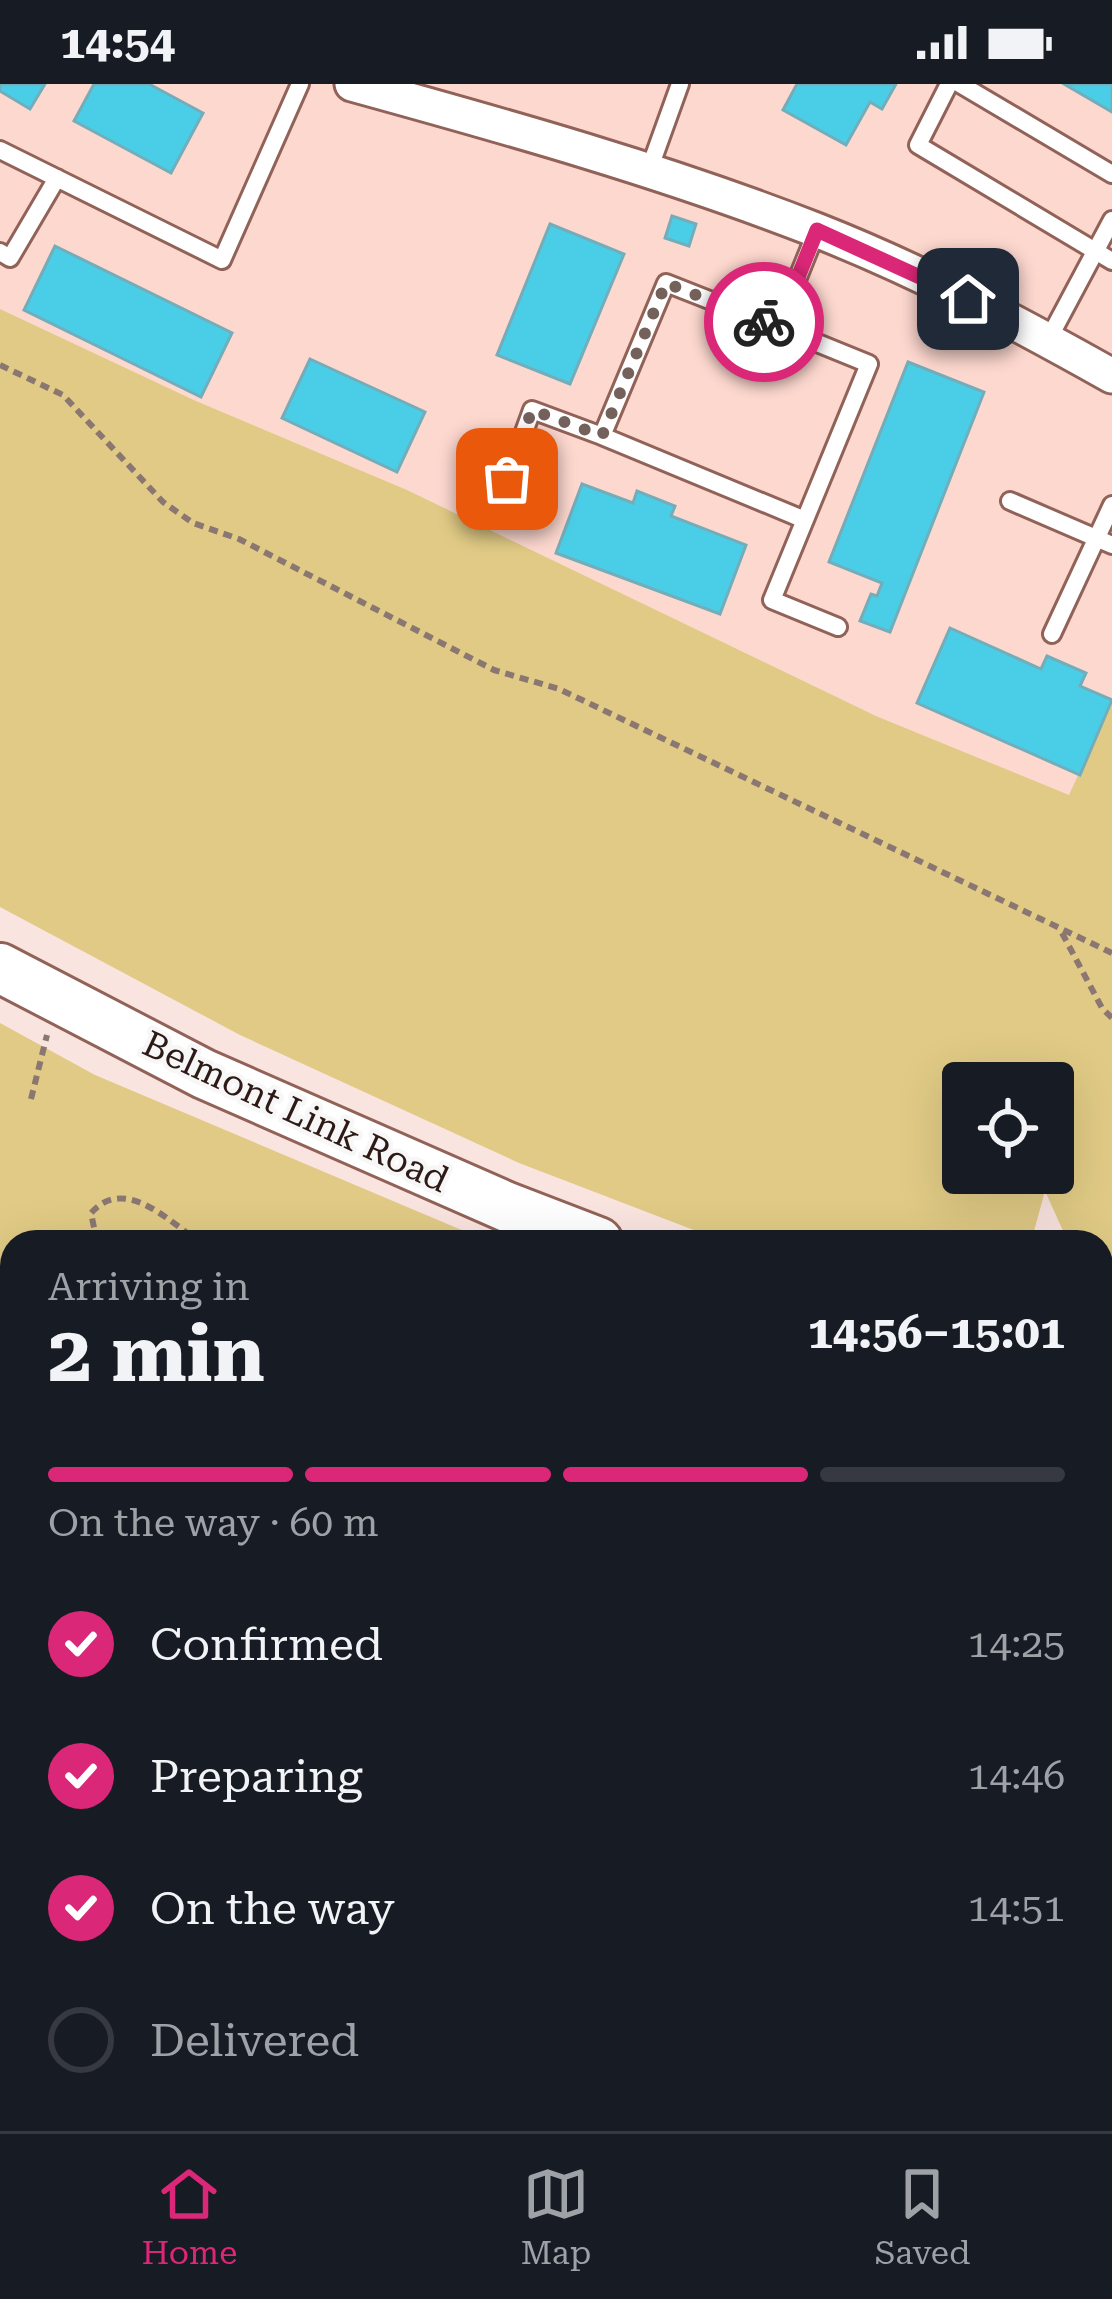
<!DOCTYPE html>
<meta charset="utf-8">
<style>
body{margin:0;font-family:"Roboto Serif",serif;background:#20242c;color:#f1f3f6;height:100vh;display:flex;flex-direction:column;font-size:45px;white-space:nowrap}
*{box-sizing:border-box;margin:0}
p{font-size:39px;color:#9ea1a6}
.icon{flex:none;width:66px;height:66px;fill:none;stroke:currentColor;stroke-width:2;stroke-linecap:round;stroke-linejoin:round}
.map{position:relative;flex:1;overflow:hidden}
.drawer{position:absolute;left:0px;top:1146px;width:1113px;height:903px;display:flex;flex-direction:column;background:#171b24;border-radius:36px 36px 0 0;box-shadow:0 12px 48px #0002}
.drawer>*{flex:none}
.tools{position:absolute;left:942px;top:978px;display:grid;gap:24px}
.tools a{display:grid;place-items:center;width:132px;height:132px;border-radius:12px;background:#171b24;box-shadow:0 12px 48px #0002;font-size:60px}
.pin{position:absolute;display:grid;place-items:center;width:102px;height:102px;color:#fff;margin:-51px;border-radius:24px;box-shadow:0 6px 18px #0006}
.courier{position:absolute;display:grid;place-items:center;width:120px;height:120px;margin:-60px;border:9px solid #db2777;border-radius:50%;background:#fff;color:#222;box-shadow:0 3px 15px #0007}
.headline em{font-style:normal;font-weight:700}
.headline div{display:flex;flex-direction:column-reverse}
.headline{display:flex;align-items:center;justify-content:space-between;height:204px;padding:0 48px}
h1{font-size:78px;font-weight:700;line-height:90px}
.bar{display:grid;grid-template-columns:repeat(4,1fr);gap:18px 12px;align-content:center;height:144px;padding:0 48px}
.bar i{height:15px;border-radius:9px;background:#363941}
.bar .current{background:#db2777}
.bar p{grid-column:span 4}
ol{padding:0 48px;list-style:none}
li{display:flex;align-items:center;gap:36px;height:132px}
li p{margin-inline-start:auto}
li .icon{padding:12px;border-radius:50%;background:#db2777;color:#fff;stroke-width:4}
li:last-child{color:#9ea1a6}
li i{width:66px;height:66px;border:6px solid #363941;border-radius:50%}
.status{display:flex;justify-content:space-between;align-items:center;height:84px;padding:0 60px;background:#171b24;direction:ltr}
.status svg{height:33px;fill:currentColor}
.menu{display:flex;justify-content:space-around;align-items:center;height:168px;border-top:3px solid #363941;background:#171b24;font-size:33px;color:#9ea1a6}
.menu a{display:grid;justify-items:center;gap:6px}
.menu .current{color:#db2777}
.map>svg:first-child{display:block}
.built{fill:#fdd8cf}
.green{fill:#e0ca85;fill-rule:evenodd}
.building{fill:#4acee7;stroke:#73adba;stroke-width:3}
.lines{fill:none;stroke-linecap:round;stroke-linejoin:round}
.lane-casing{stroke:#916258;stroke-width:22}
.street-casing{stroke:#916258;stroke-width:39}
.secondary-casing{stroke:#916258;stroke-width:54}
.path{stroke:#8b7772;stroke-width:6;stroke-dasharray:9 6;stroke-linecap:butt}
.lane{stroke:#fff;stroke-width:16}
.street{stroke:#fff;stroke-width:33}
.secondary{stroke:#fff;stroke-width:48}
.done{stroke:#75615c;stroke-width:12;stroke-dasharray:0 21.6}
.route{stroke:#db2777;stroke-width:15}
.labels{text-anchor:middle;stroke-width:9;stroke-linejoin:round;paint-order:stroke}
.street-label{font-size:36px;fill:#2d1a16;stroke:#f7f7f7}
</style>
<div class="status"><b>14:54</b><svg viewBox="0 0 49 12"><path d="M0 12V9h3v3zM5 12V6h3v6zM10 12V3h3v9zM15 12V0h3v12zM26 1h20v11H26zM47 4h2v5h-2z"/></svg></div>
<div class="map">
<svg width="1112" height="2047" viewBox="0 0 1112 2047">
<rect width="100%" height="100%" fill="#fae4df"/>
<path class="built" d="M0,0H1112V729L876,632L407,406L196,317L0,225Z"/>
<path class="green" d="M0,225L196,317L407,406L876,632L1069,711L1112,618V1270L1103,1268L1101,1260V1158H1068L1045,1107L1031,1158H725L519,1079L240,951L0,823ZM963,999H1053V1089H963Z
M0,939L95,991L490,1158H12V2037H1101V1414L1112,1421V2047H0Z"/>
<path class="building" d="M0,0H45L30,25L0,7Z
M94,0H149L203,29L171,89L74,37Z
M797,0H896L882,25L870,18L846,61L783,26Z
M1064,0H1112V28Z
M672,132L696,140L689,162L665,154Z
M550,140L624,170L570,300L497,271Z
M55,162L232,249L201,313L24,226Z
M310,275L425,328L397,388L282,334Z
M908,278L984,308L890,548L860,537L871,510L877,512L882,499L829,478Z
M582,400L633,419L637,407L675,422L671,432L746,461L720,530L556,469Z
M950,544L1041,585L1047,572L1086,589L1080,602L1112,616L1080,691L917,619Z
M12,1955V2021L0,2027V1961Z"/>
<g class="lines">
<defs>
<path id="lane" d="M949,0L918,61L1112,177
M960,0L1112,90
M0,66L222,176L300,0
M649,86L680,0
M817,146L778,243L869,280L772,516L838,543
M0,168L10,174L57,94
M1048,256L1112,136
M602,352L805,436
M507,395L532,326L602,352L666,199L778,243
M1010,417L1112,461
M1052,550L1112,421"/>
<path id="street" d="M352,0C508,43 665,87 816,146C918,186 1016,238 1112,292"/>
<path id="secondary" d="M0,884L204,990L507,1123L598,1158
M1101,1338L1112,1341"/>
</defs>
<use href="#lane" class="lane-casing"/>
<use href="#street" class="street-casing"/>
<use href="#secondary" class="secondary-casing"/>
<path class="path" d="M0,281L63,311L163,418L193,439L239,455L494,586L559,605L1112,869
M1062,849L1102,924L1112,934
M31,1015L47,951
M97,1158L91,1129C125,1091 168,1137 200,1158
M1101,1499L1112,1504
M445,2037L450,2047
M554,2037L560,2047"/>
<use href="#lane" class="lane"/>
<use href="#street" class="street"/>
<use href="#secondary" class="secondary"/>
</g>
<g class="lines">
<path class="done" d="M507,395L532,326L602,352L666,199L764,238"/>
<path class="route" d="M764,238L778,243L817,146L968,215"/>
</g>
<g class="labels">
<g class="street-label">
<text transform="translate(296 1027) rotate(25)" y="13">Belmont Link Road</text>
</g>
</g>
</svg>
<div class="tools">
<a><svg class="icon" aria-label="locate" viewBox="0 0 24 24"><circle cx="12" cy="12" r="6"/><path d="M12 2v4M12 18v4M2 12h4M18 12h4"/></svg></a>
</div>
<div class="pin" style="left:507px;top:395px;background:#ea580c"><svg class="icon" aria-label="bag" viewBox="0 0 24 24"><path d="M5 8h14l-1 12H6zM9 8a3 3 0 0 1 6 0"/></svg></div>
<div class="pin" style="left:968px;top:215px;background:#1f2937"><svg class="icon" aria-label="home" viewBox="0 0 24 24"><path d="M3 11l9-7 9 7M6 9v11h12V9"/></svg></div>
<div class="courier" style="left:764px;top:238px"><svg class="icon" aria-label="bike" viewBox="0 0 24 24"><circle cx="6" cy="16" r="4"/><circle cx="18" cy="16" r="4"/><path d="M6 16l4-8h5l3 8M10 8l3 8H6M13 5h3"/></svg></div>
<section class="drawer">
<div class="headline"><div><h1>2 min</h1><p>Arriving in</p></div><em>14:56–15:01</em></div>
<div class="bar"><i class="current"></i><i class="current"></i><i class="current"></i><i></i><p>On the way · 60 m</p></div>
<ol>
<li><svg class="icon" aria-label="check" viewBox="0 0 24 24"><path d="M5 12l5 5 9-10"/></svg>Confirmed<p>14:25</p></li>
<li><svg class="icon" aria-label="check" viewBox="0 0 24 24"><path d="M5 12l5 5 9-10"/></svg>Preparing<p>14:46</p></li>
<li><svg class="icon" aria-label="check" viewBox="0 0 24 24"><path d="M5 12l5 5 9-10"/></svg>On the way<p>14:51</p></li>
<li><i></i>Delivered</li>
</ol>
</section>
</div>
<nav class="menu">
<a class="current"><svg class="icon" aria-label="home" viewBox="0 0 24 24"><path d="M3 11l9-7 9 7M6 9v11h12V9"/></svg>Home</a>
<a><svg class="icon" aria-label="map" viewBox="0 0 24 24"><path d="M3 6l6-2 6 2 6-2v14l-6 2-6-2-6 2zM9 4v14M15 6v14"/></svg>Map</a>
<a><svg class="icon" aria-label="saved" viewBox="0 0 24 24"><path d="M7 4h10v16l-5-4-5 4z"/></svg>Saved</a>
</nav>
